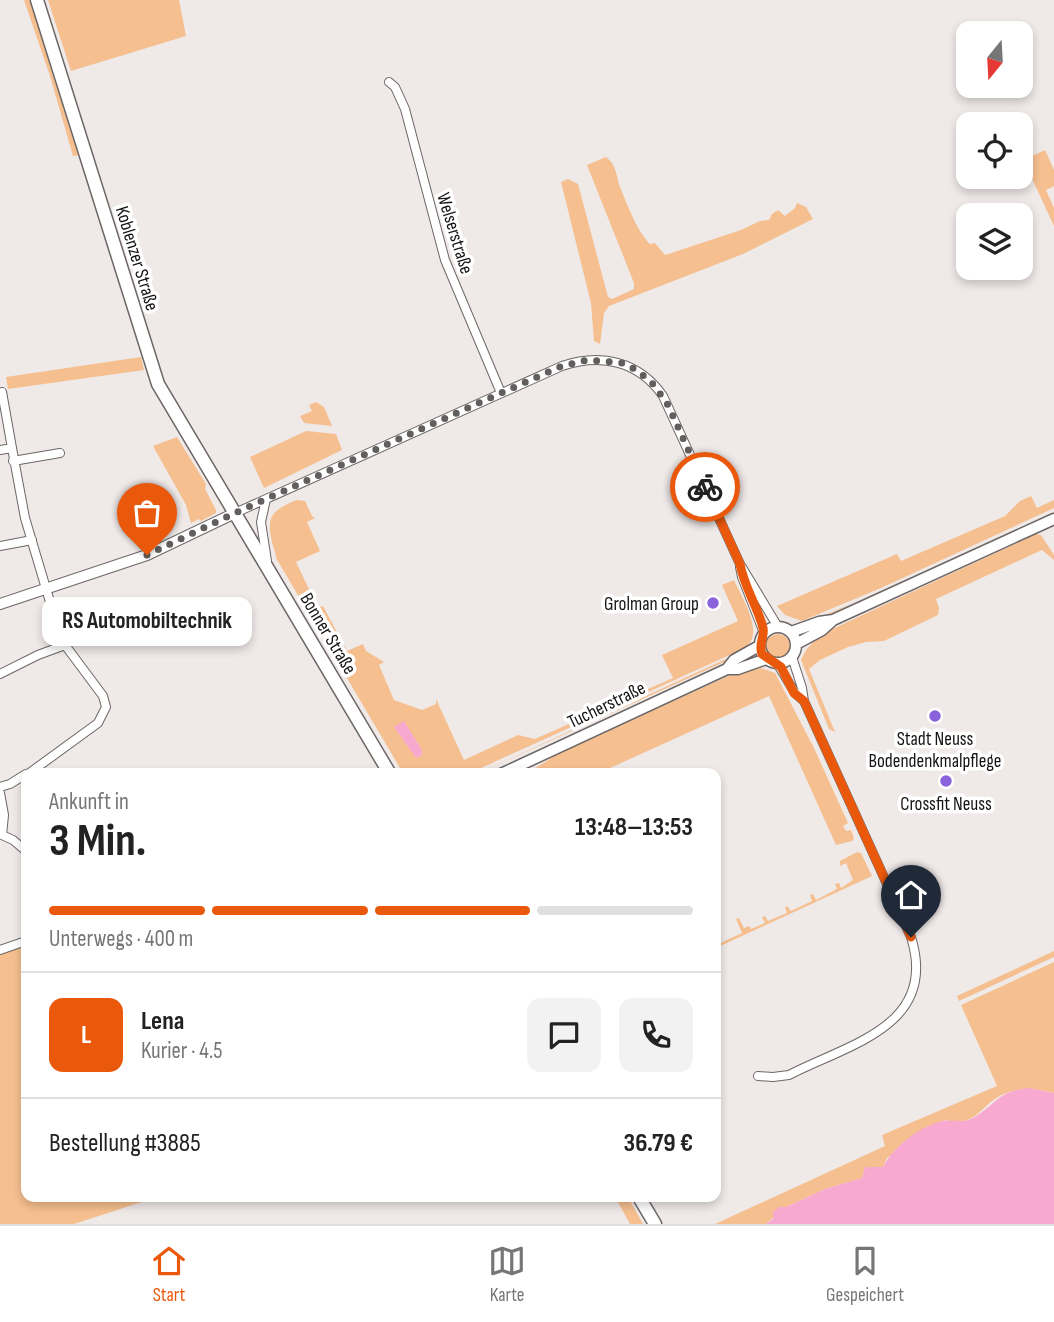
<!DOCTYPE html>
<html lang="de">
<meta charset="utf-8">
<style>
body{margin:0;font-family:"Sofia Sans Condensed",sans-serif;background:#f2f2f2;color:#222;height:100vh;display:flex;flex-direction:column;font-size:26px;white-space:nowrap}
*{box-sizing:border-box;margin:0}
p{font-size:23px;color:#767676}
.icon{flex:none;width:38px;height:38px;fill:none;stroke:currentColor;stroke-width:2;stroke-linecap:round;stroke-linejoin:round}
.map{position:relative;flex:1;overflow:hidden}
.panel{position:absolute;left:21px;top:768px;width:700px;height:434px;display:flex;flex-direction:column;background:#fff;border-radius:14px;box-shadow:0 4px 10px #0003}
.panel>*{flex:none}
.needle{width:46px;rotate:198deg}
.controls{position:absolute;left:956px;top:21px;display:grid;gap:14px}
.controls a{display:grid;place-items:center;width:77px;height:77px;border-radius:14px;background:#fff;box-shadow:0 4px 10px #0003;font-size:35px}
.pin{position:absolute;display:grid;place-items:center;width:60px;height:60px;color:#fff;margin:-72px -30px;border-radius:50% 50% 50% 0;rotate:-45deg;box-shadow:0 0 7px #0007}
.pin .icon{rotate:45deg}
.courier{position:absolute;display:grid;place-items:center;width:70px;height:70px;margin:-35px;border:5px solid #ea580c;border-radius:50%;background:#fff;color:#222;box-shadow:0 2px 9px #0007}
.bubble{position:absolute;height:49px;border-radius:14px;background:#fff;box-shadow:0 4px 10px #0003;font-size:23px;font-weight:700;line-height:49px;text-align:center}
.summary em{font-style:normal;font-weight:700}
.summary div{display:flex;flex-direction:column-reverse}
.summary{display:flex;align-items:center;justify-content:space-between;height:119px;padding:0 28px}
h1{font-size:46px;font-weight:700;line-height:52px}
.bar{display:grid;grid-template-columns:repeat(4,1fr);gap:10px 7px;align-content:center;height:84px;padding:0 28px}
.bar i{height:9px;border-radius:5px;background:#e0e0e0}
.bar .active{background:#ea580c}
.bar p{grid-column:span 4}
.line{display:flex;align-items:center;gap:18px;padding:0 28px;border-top:2px solid #e0e0e0}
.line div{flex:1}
.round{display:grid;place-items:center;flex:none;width:74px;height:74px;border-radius:14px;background:#f2f2f2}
.tabs{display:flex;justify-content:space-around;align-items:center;height:98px;border-top:2px solid #e0e0e0;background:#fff;font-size:19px;color:#767676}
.tabs a{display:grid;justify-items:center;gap:4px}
.tabs .active{color:#ea580c}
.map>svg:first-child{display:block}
.green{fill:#f6bf8f}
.water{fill:#f8a9cf}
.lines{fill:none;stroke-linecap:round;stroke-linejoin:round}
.minor-casing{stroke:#6c6766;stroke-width:10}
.tertiary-casing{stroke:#6c6766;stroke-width:12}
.secondary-casing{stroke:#6c6766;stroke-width:13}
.primary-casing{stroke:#6c6766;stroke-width:15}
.minor{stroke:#fff;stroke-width:8}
.tertiary{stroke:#fff;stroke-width:10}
.secondary{stroke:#fff;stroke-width:10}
.primary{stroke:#fff;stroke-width:12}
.done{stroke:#625e5e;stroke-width:7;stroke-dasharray:0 12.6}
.route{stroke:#ea580c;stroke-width:9}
.poi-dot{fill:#8962dc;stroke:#fff;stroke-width:2.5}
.labels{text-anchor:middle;stroke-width:7;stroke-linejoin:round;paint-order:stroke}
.street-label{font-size:19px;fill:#161313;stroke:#fff}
.poi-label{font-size:19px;fill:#161313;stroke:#fff}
</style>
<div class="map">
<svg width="1054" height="1224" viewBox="0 0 1054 1224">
<rect width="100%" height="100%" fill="#efe9e8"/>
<path class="green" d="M24,0H32L80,155L73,156L50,76Z
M48,0H179L186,36L71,71Z
M1045,150L1054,170V186L1046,190L1054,208V226L1028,170L1030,157Z
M606,157C617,165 616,176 620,187C627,204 637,231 650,244L655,243L665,255L741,230L760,221L769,220L772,214L778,210L785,216L795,208L797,203L806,207L813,219L743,254L609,306L604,313L600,344L594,341L591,303L561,182L568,179L578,184L608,297L612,299L634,289V283L587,165Z
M141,357L144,370L8,389L6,377Z
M316,402L324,407L332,426L304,423L300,416L312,411L309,405Z
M306,431L336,434L342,450L264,488L250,457Z
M177,437L206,484L205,489L216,510V513L201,521L199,519L191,523L186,505L153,446Z
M1031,496L1037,508L1054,500V508L881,588L802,621L785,615L777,606L897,554L901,561L1005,516L1020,501Z
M296,500L305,501L312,516L315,518L307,522L320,551L296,562L318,608L323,606L347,651L363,644L366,651L384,662L379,665L394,700L422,710L436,704V699L464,760L518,735L535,739L673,678L662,655L738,621L722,585L734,580C741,596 762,628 749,644C745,648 738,650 734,653L470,773H403L276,558C276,552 272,545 271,537C266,513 277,509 296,500Z
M1054,512V514L805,625V623L871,596Z
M1036,534L1041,535L1054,555V560L1042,550L936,599L939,608L938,615L884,641L866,642L848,647L820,660L809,669L835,732L829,729L801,660L806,650L813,642L811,639Z
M766 646a12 12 0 1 1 24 0a12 12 0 1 1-24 0Z
M743,651L744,653L477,774Z
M750,666L753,670L761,668L775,673L814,748L848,823L843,826L846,831L851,830L854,838L852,841L836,845L769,696L599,773L526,774L556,755Z
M857,852L861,853L872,876L716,948V945L742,933L736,919L739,918L744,928L749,926L751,929L765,923L762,917L765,916L768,921L787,913L785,907L787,906L791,911L812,901L810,895L813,894L816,900L837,889L835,884L839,883L841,888L853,880L846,863L840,866V861Z
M26,944V1197H157L74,1224H0V952Z
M1054,951V957L959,1001L957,996Z
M1054,962V1093C1036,1089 1021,1087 1004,1094C981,1103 977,1129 945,1120L887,1158L883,1167H865L862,1178L825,1189L786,1207L766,1224H715L885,1146L882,1135L997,1086L961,1005Z
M615,1197H628L643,1224H630Z"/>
<path class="water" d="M404,721L422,750V755L416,758L394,727Z
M1029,1088L1054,1093V1224H766L773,1219V1212L779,1207H786L825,1189L862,1178L865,1167H883C894,1146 919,1127 942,1121C952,1119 963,1124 973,1118C997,1104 997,1091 1029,1088Z"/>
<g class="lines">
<defs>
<path id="minor" d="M389,82L395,87L405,109L445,260L501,393
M2,392L12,448
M0,450L12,448L25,518L56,622L65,645L103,696L106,707L98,723L28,774
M13,461L60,453
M266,499L261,522L267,561
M235,513L562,366C601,353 639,361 663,396L740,564L778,627
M0,546L32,540
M740,567L742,577L764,633
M777,663L795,693L804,701
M0,674L38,655L65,645
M0,787L10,784L26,774
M0,793L4,815L2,835L13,840L26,851
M0,950L26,941
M758,1076L773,1077L789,1075C849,1044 939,1026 911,937L804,701L802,688L792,657"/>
<path id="tertiary" d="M0,604L147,555L235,513"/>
<path id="secondary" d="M760 645a18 18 0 1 1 36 0a18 18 0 1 1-36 0Z
M791,632L819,622L833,620L1054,519
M796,644L822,630L832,621
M727,669L734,660L759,646
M501,774L727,669H738L766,659"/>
<path id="primary" d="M37,0L158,384L390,774
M639,1197L655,1224"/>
</defs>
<use href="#minor" class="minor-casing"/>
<use href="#tertiary" class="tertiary-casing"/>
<use href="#secondary" class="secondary-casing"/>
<use href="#primary" class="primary-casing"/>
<use href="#minor" class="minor"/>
<use href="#tertiary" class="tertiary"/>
<use href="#secondary" class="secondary"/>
<use href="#primary" class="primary"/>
</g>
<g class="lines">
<path class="done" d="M147,555L235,513L501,393L562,366L587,360L623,363L638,371L654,385L668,405L705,487"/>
<path class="route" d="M705,487L740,564C744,587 757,605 763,628C765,637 758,644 762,654L781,667L794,693L804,701L911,937"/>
</g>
<g class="poi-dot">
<circle cx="713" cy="603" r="7"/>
<circle cx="935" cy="716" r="7"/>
<circle cx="946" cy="781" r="7"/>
</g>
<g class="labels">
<g class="street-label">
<text transform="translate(456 233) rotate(73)" y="7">Welserstraße</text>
<text transform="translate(138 258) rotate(73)" y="7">Koblenzer Straße</text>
<text transform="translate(329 633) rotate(59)" y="7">Bonner Straße</text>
<text transform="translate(606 704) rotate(-26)" y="7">Tucherstraße</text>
</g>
<g class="poi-label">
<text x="699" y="610" text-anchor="end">Grolman Group</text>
<text x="935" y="745">Stadt Neuss<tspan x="935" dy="22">Bodendenkmalpflege</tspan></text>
<text x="946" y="810">Crossfit Neuss</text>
</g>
</g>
</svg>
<div class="controls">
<a><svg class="needle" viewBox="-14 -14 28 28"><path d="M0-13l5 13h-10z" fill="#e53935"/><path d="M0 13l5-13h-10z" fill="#767676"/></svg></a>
<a><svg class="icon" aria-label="locate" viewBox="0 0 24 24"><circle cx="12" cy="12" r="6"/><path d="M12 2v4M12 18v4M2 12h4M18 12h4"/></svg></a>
<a><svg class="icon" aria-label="layers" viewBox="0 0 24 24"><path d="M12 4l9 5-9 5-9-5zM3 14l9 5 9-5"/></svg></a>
</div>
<div class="pin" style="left:147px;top:555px;background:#ea580c"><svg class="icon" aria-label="bag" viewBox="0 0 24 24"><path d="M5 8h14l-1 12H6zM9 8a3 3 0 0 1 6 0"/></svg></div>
<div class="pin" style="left:911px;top:937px;background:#1f2937"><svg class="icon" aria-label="home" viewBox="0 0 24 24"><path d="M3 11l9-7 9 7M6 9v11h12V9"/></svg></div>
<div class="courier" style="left:705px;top:487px"><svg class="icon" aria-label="bike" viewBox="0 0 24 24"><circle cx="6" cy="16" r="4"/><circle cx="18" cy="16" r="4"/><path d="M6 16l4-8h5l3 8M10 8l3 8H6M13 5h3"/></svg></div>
<div class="bubble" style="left:42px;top:597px;width:210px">RS Automobiltechnik</div>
<section class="panel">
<div class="summary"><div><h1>3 Min.</h1><p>Ankunft in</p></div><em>13:48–13:53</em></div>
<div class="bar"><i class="active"></i><i class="active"></i><i class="active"></i><i></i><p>Unterwegs · 400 m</p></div>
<div class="line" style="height:126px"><b class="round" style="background:#ea580c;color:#fff">L</b><div><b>Lena</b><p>Kurier · 4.5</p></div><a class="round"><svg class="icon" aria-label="chat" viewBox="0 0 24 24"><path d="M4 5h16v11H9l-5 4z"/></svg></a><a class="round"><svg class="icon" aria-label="phone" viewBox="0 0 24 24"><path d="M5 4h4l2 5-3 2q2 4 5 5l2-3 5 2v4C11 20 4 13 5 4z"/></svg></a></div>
<div class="line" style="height:91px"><div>Bestellung #3885</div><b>36.79 €</b></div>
</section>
</div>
<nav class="tabs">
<a class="active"><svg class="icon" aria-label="home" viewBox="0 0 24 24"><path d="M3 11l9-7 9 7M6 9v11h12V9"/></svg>Start</a>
<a><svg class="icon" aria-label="map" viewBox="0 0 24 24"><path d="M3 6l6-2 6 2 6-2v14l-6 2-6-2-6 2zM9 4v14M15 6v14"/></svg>Karte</a>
<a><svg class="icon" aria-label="saved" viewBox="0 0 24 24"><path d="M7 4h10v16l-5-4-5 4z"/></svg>Gespeichert</a>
</nav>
